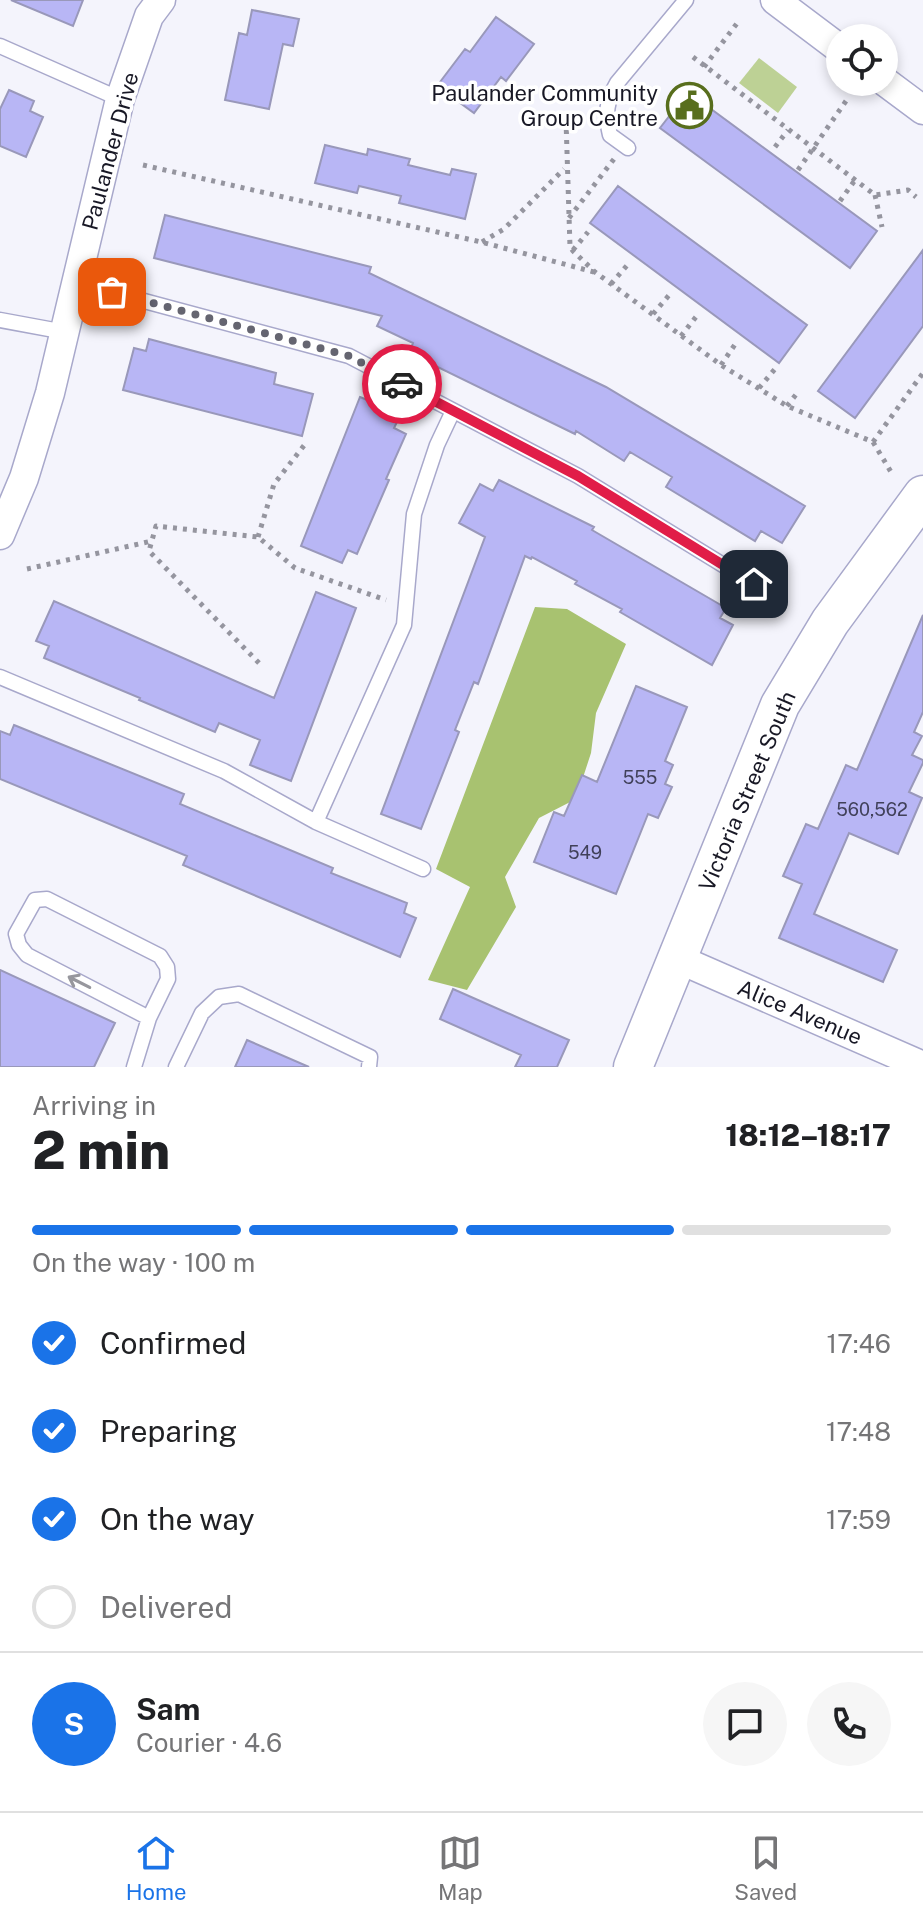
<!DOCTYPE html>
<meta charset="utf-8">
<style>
body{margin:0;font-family:"Public Sans",sans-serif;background:#f6f6f6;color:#202124;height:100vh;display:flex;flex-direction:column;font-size:30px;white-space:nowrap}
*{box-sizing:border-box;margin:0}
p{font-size:26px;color:#757577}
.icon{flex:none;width:44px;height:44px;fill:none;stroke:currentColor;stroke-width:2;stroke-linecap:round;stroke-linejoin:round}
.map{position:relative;height:1067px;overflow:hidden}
.drawer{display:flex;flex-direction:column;background:#fff;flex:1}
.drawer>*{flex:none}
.fabs{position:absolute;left:826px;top:24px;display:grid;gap:16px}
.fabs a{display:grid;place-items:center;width:72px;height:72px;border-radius:50%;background:#fff;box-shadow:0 4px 12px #0003;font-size:40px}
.pin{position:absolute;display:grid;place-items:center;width:68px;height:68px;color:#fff;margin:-34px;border-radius:16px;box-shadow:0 4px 12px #0006}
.courier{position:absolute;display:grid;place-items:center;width:80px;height:80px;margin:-40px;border:6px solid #e11d48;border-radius:50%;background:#fff;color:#222;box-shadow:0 2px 10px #0007}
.overview em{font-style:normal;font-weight:800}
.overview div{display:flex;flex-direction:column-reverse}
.overview{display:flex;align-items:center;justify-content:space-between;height:136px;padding:0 32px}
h1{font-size:52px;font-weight:800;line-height:60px}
.bar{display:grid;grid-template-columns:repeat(4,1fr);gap:12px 8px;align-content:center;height:96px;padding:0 32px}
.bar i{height:10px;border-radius:6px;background:#e0e0e0}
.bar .active{background:#1a73e8}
.bar p{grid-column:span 4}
.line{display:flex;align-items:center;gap:20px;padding:0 32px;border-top:2px solid #e0e0e0}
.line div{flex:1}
.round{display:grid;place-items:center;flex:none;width:84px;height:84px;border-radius:42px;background:#f6f6f6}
ol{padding:0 32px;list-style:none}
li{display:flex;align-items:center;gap:24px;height:88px}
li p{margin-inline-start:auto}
li .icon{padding:8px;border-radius:50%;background:#1a73e8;color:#fff;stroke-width:4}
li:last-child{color:#757577}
li i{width:44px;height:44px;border:4px solid #e0e0e0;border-radius:50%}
.dock{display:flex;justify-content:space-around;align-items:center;height:112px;border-top:2px solid #e0e0e0;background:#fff;font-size:22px;color:#757577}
.dock a{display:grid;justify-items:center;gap:4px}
.dock .active{color:#1a73e8}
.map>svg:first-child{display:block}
.green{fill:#bdd195}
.forest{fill:#a8c270}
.building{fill:#b8b6f5;stroke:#9998ba;stroke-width:2}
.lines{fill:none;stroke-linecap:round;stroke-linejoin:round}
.lane-casing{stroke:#a8a8cb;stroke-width:17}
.street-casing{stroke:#a8a8cb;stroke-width:31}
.secondary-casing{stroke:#a8a8cb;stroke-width:41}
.path{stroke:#95959f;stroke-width:5;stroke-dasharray:4 6;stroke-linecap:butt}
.lane{stroke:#fff;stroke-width:14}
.street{stroke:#fff;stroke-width:28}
.secondary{stroke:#fff;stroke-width:38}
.oneway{stroke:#97979d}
.done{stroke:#656570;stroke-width:8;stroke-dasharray:0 14.4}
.route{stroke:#e11d48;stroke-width:10}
.labels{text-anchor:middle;stroke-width:7;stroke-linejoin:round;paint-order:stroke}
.number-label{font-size:18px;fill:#404059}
.poi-label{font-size:22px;fill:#181825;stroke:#fff;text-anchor:end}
.street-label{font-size:22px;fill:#181825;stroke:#fff}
</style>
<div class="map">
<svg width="923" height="1067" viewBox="0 0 923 1067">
<rect width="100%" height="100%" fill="#f4f4fc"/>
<path class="green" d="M759,58L797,87L778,113L739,83Z"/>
<path class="forest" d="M535,607L567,609L626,644L596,713L591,753L576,799L539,818L505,877L516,907L467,990L428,980L470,887L436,869Z"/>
<path class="building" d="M11,0H83L73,26Z
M252,10L299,19L293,46L283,44L269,109L225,100L239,33L247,35Z
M496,17L534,44L506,81L501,77L474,113L437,86L465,49L470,52Z
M9,90L34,101L30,111L43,117L26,157L0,146V109Z
M688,92L877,231L850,268L660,128Z
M325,145L367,155L368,149L410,159L408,165L450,175L452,169L476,174L465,219L399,203L401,196L359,186L357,193L315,183Z
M618,186L807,325L779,363L590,223Z
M165,215L371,267L369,273L606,387L805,506L782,543L761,531L755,541L666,487L672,477L630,452L624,461L576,431L575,434L409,353L413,343L377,326L382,316L154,258Z
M923,250V326L855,418L818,391Z
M149,339L276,373L274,384L313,394L302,436L123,390L134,348L146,351Z
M360,397L401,414L394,428L406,434L386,479L389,480L357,554L348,550L342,563L301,546Z
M499,480L594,527L592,530L726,608L720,618L733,625L712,665L620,612L622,609L575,584L577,581L532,557L531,559L525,556L478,684L474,682L455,730L459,732L421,829L381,814L485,537L459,523L480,484L493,491Z
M316,592L356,608L291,781L250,765L260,740L219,723L215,732L139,700L140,698L44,658L49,646L36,641L54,601L274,698Z
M923,615V712L914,732L922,736L912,755L923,760V763L909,792L922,798L898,854L849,833L814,914L897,950L883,982L779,938L802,884L783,876L806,824L818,829L846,765L857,770Z
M636,686L687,707L665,761L673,765L665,784L672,787L658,818L648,814L616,894L534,862L554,812L564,816L582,775L597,782Z
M14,725L184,794L180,804L333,868L331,873L407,903L404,913L416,918L400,957L183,865L187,856L0,779V731L10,735Z
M0,970L115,1023L94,1067H0Z
M453,989L569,1040L557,1067H515L521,1055L440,1019Z
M247,1040L309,1067H235Z"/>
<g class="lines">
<defs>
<path id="lane" d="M0,46L120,99
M628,148L610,135C605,114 606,102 617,83L686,0
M77,283L349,356L578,476L754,584
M0,320L65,332
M0,677L224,771L316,822L423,869
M316,822L404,625L414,514L437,445L453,411
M134,1067L149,1018L168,979L167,967L160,956L47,899L35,900L16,934L19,945L27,955L149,1018
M176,1067L202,1013L219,997L239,994L370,1057L369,1067"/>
<path id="street" d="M775,0L840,49
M884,81L923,110
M0,535L24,478L50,393L120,99L149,16L161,0
M676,958L923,1066"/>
<path id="secondary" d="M633,1067L780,705L830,622L923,495"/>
</defs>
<use href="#lane" class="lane-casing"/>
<use href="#street" class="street-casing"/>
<use href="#secondary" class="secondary-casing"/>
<path class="path" d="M693,57L875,195L908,190L916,197
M704,67L738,22
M566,120L570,247L573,251L595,272L721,365L787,406L873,442L891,472
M775,147L788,130
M143,165L481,242L594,272
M798,170L846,101
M875,195L882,227
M840,201L855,180
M569,218L614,159
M482,242L504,229L564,169
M573,250L588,232
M611,284L629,263
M653,314L670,294
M681,336L699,313
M721,365L736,343
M759,388L775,369
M787,406L798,392
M873,442L923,373
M258,537L274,484L306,443
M27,569L152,541
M259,663L149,551L156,526L258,537L295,568L386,600"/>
<use href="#lane" class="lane"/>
<use href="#street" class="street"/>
<use href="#secondary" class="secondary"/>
</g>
<defs><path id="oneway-shaft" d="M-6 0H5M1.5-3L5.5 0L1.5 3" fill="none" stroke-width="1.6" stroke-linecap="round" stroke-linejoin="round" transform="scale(2)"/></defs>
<use class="oneway" href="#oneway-shaft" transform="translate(79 982) rotate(-153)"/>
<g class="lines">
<path class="done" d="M112,292L349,356L402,384"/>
<path class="route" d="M402,384L578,476L754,584"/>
</g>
<defs>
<symbol id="civic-ring" viewBox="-11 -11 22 22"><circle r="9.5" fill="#fff" stroke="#586e1d" stroke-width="1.5"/><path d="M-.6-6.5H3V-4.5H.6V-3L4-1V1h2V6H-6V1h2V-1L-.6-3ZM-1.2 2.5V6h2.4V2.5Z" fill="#586e1d"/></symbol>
</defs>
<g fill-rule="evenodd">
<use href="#civic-ring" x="664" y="80" width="51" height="51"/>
</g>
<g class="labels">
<g class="number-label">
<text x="640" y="784">555</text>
<text x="872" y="816">560,562</text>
<text x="585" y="859">549</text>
</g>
<g class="poi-label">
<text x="658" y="101">Paulander Community<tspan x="658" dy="25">Group Centre</tspan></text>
</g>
<g class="street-label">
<text transform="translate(110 151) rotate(-75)" y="8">Paulander Drive</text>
<text transform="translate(747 791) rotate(-67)" y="8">Victoria Street South</text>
<text transform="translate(800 1012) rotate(23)" y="8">Alice Avenue</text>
</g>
</g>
</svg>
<div class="fabs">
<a><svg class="icon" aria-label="locate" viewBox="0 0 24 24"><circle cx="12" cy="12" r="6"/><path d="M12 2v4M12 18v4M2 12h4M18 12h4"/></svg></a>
</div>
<div class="pin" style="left:112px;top:292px;background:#ea580c"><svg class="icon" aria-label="bag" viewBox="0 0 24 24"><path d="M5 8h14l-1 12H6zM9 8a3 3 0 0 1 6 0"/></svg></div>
<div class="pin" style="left:754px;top:584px;background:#1f2937"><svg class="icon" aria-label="home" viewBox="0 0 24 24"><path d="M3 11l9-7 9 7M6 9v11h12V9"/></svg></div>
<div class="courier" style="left:402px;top:384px"><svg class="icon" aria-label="car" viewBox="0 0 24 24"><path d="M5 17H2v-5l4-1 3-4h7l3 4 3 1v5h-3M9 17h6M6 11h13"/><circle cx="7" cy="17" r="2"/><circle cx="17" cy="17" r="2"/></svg></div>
</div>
<section class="drawer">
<div class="overview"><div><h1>2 min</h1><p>Arriving in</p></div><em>18:12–18:17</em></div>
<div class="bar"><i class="active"></i><i class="active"></i><i class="active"></i><i></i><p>On the way · 100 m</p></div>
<ol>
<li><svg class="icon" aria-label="check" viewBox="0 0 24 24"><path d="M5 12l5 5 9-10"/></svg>Confirmed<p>17:46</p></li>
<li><svg class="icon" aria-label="check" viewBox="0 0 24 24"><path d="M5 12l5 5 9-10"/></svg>Preparing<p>17:48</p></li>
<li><svg class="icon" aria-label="check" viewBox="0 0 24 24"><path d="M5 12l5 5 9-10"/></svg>On the way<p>17:59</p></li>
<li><i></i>Delivered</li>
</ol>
<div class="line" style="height:144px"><b class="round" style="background:#1a73e8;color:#fff">S</b><div><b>Sam</b><p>Courier · 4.6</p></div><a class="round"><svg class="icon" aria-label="chat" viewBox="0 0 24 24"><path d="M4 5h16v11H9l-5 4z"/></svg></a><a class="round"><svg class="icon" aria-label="phone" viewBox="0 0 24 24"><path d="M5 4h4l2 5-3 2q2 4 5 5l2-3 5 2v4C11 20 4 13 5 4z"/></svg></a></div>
</section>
<nav class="dock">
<a class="active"><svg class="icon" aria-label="home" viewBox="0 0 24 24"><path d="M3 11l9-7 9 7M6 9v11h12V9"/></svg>Home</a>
<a><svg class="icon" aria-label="map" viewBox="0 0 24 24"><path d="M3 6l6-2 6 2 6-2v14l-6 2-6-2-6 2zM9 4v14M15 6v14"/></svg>Map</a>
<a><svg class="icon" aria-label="saved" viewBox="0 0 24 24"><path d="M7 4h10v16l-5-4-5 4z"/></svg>Saved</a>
</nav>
